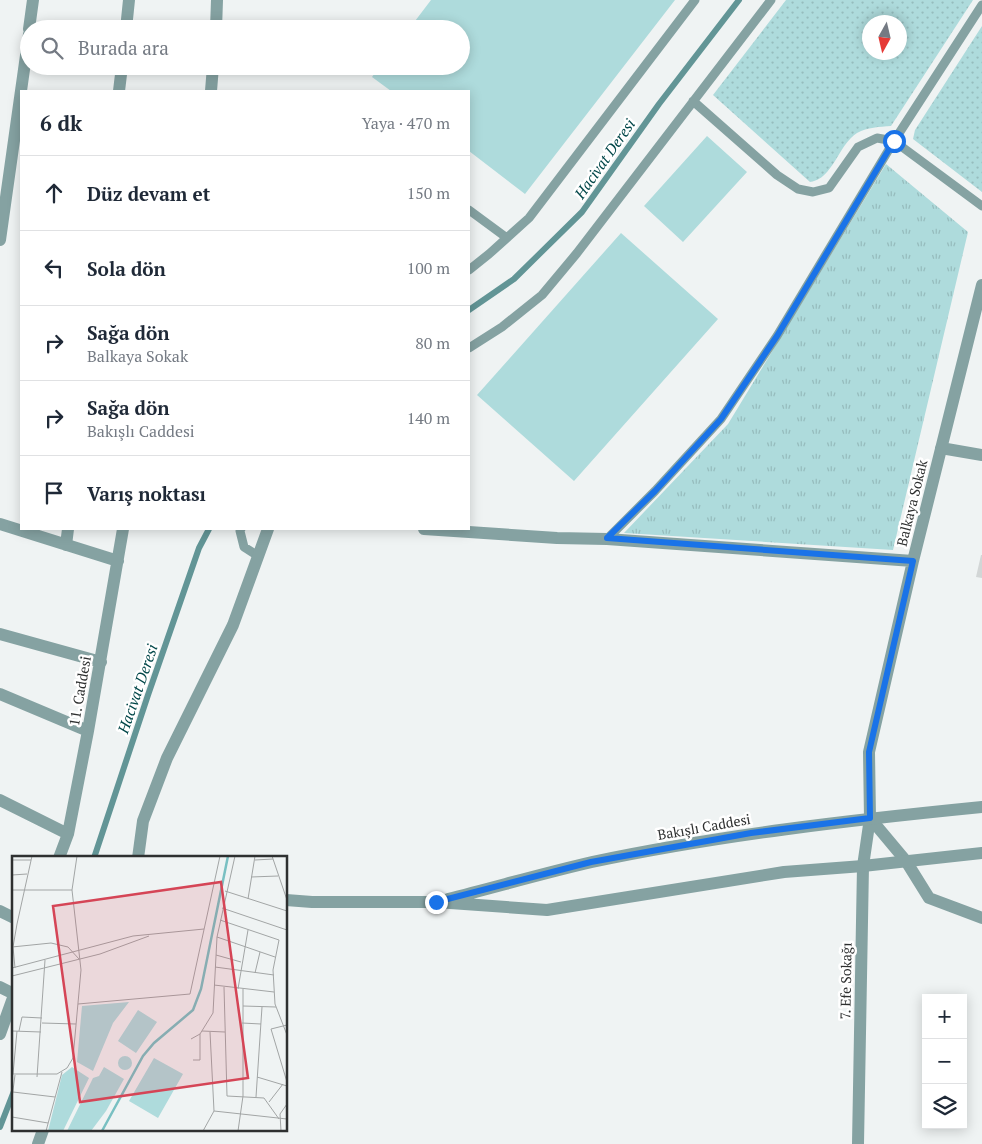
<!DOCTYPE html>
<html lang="tr">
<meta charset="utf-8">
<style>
:root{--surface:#fff;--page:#f2f2f3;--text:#1f2937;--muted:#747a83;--line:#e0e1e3}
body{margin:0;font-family:"PT Serif",serif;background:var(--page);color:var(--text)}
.controls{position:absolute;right:15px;bottom:15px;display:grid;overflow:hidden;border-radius:0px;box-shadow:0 2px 12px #0003}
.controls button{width:45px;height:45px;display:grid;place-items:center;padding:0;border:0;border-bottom:1px solid var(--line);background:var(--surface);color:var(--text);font:25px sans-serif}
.compass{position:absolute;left:862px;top:15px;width:45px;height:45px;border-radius:50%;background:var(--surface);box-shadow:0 2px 12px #0003;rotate:188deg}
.stop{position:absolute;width:15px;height:15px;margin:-11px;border:4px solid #1a73e8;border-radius:50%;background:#fff}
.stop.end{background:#1a73e8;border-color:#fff;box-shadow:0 1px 5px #0008}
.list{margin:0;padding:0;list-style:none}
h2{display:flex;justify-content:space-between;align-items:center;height:65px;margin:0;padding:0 20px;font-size:21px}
h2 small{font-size:16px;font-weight:400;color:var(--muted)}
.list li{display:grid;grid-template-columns:32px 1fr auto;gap:15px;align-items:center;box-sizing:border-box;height:75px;padding:0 20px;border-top:1px solid var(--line)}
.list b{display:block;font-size:19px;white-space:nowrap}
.list p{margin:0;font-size:16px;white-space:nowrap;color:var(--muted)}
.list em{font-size:16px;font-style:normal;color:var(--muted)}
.icon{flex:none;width:28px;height:28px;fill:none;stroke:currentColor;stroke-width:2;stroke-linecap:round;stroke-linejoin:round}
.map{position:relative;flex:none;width:982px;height:1144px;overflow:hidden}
.search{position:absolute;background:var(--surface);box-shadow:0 2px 12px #0003;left:20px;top:20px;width:450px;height:55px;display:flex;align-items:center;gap:12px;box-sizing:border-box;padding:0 18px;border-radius:28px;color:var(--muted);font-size:19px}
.panel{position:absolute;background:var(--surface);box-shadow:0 2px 12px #0003;left:20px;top:90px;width:450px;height:440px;border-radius:0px}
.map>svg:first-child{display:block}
.grass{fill:url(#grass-tufts)}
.park{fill:url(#park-dots);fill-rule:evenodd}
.pitch{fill:#aedbdc}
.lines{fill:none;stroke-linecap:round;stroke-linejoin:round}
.stream{stroke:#629596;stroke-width:6}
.building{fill:#d2d6d6}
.service{stroke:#85a2a2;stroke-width:9}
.minor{stroke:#85a2a2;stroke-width:12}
.tertiary{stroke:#85a2a2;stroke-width:12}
.route{stroke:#1a73e8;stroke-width:6}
.labels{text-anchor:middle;stroke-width:5;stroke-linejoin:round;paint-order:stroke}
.street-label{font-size:14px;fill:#2e3030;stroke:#fff}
.water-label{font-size:15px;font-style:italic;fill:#024749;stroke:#fff}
.inset-river{fill:none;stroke:#79c0c2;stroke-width:2.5}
.inset-road{fill:none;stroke:#a2a5a5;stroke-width:1}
.view{fill:#d54556;fill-opacity:0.15;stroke:#d54556;stroke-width:2.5}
.inset-edge{fill:none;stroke:#2e3030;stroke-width:2.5}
</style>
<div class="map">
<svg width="982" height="1144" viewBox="0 0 982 1144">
<defs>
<pattern id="grass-tufts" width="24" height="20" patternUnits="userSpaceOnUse" patternTransform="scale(1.25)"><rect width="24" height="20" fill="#aedbdc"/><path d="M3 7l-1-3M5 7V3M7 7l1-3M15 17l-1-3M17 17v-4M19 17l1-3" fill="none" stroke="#96bcbd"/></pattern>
<pattern id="park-dots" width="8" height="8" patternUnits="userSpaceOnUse" patternTransform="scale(1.25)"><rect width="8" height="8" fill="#aedbdc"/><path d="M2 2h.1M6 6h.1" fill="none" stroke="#96bcbd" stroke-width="1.8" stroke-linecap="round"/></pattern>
</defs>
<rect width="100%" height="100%" fill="#eff3f3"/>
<path class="grass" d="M886 164 968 232 893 550 624 533 728 424Z"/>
<path class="park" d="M786 0H973L891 126C879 127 868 127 857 133 838 145 833 179 810 182L713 95ZM870 22H900V52H870Z
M982 26V192L913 139 915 130Z"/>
<path class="pitch" d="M431 0H675L525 194 469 151V91H391L372 77 380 66H461V29H409Z
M707 136 747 172 683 242 644 206Z
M621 233 718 319 574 481 477 395Z"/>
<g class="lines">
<path class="stream" d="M469 310 514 279 582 212 659 104 739 0
M94 858 148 695 199 548 209 529
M0 1127 14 1091"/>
</g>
<path class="building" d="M981 555H982V578L976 577Z"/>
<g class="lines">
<path class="service" d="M693 101 777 175 798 189 813 192 829 188 858 147 877 138 894 141 982 206
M469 210 507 238
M469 270 489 254 529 218 695 0
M469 348 502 327 542 295 577 253 771 0
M241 529 240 531 244 547 258 556
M607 539 655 491 721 419 777 336 894 141 982 5"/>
<path class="minor" d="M29 29 33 0
M126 29 129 0
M216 29 217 0
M119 91 122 66
M211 91 213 66
M0 240 29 34
M941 448 982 455
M0 524 118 561
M424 529 557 538 607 539 913 561
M66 545 68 529
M0 634 101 662
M0 694 88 731
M0 800 68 834
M870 818 906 861 929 898 982 918
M59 858 68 834 88 731 123 529
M138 858 143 821 167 758 233 625 268 529
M0 911 14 918
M0 987 14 994
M0 1034 14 995
M38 1144 43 1130
M858 1144 863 866 870 818 869 752 913 561 982 285"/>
<path class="tertiary" d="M448 899C496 887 544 873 592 862 720 835 851 820 982 807
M286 900 312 902H436L547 910 784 872 863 866 982 853"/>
</g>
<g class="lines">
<path class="route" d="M436 902 591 862 751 833 870 818 869 752 913 561 607 538 655 491 721 419 777 336 894 141"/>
</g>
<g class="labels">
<g class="street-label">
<text transform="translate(912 503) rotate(-76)" y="5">Balkaya Sokak</text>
<text transform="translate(80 691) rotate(-80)" y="5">11. Caddesi</text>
<text transform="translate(704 827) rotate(-10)" y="5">Bakışlı Caddesi</text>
<text transform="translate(846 981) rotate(-89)" y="5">7. Efe Sokağı</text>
</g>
<g class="water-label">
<text transform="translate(605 159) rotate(-55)" y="5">Hacivat Deresi</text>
<text transform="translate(138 689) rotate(-71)" y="5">Hacivat Deresi</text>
</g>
</g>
<g transform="translate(12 856)">
<rect width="275" height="275" fill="#eff3f3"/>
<path d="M117 146 101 167 81 215 65 206 70 150Z" fill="#aedbdc"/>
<path d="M60 211 77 222 51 275H36L50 219ZM92 211 112 223 94 255 79 275H55L81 222 87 220Z" fill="#aedbdc"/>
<path d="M126 154 145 166 124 197 106 185ZM106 207a7 7 0 1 1 14 0a7 7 0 1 1-14 0ZM142 202 171 218 146 262 117 245Z" fill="#aedbdc"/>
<path class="inset-river" d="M90 275 131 200 142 187 181 154 189 133 216 0"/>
<path class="inset-road" d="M260 0 275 44M0 4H19M243 4 261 3M0 19 15 18M239 21 266 20M0 34H60M213 35 275 55M236 43 243 0M210 52 275 74M208 64 267 84 261 114 263 148 275 179M205 81 263 101M0 91 39 87 56 91 67 103M204 99 229 106M203 111 262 119M0 112 121 80 192 73M3 112 1 91 5 68 20 0M243 117 248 96M0 120 88 98 137 80M202 129 262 136M212 131 215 240 252 242 267 263M226 133 236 74M66 148 178 138 208 0M231 150 264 151M30 167 64 168M230 167 249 168M275 169 259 173 275 226M0 175 29 176M7 175 10 161 30 162M190 175 213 176M198 176 202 255M179 183 188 178 201 157 205 81 223 0M181 204H188V178M0 218H45L55 212 61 202 69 114 60 34 65 0M1 218 5 175M25 221 33 104M245 221 275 230M1 236 43 241M244 241 250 151M0 242 3 219M257 246 271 228M202 255 275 263M0 261 36 267M34 275 50 216M191 275 202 255M226 275 231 240V133M269 275 268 258 275 248"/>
<path class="view" d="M209 26 236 222 68 246 41 50Z"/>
<rect width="275" height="275" class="inset-edge"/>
</g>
</svg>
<div class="controls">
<button>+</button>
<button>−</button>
<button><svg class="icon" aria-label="layers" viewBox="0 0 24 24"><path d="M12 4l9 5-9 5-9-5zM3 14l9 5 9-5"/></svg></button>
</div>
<svg class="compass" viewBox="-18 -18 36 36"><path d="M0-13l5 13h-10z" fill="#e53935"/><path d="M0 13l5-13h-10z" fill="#747a83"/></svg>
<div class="stop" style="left:894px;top:141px"></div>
<div class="stop end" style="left:436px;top:902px"></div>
<div class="search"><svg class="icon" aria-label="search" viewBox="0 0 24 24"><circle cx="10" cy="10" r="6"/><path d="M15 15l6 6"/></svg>Burada ara</div>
<section class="panel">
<h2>6 dk<small>Yaya · 470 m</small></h2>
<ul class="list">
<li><svg class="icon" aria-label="ahead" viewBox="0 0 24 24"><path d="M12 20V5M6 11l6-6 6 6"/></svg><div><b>Düz devam et</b></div><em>150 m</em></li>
<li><svg class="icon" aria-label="left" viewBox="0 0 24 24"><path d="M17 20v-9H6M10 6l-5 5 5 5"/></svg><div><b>Sola dön</b></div><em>100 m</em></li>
<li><svg class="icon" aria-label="right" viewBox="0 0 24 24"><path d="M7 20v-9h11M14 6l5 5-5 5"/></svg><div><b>Sağa dön</b><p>Balkaya Sokak</p></div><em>80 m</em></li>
<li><svg class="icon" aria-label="right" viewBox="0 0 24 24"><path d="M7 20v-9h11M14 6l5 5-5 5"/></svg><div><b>Sağa dön</b><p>Bakışlı Caddesi</p></div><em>140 m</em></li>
<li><svg class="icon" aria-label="arrive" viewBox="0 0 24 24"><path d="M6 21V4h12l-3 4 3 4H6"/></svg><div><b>Varış noktası</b></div></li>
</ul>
</section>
</div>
